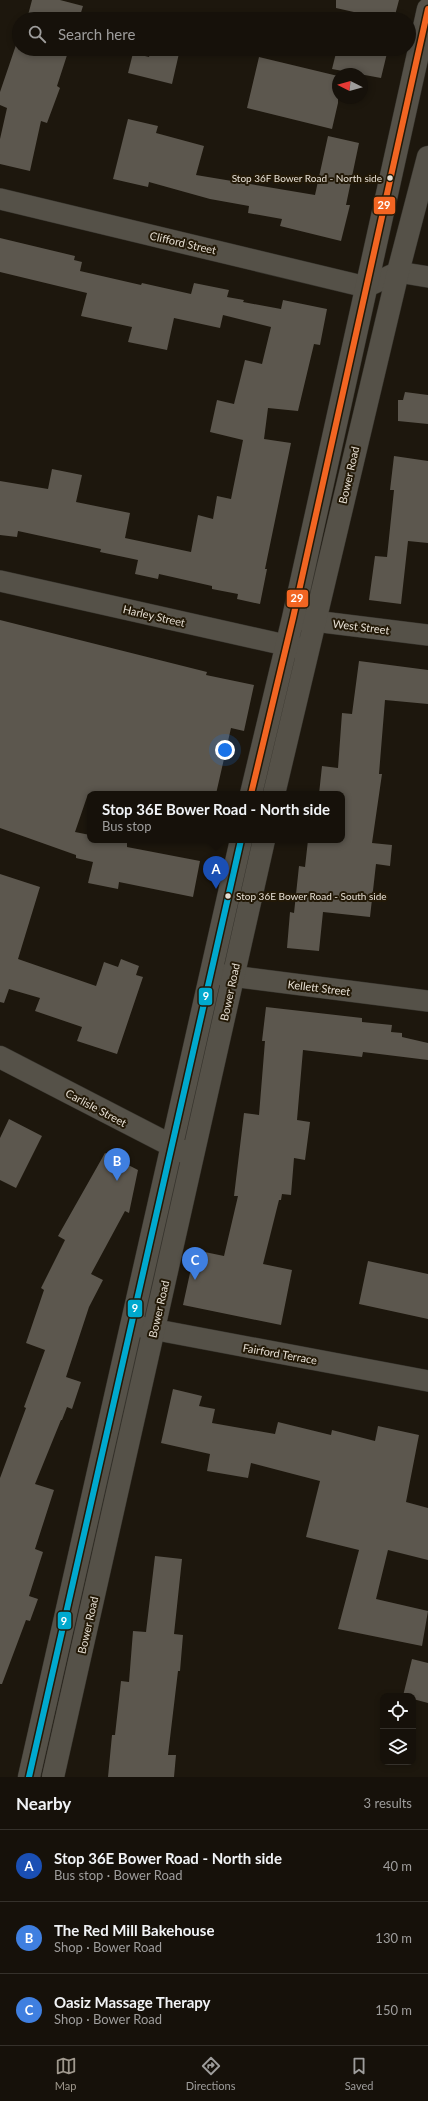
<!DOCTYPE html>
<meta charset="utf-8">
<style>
:root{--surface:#16110a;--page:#231f18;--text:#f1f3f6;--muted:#9e9d9c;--line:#35312b;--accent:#a0998e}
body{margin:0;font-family:Lato,sans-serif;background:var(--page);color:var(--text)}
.controls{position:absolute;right:12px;bottom:12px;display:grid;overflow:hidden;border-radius:8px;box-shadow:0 2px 6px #0003}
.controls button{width:36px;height:36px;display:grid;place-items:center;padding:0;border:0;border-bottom:1px solid var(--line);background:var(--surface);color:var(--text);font:20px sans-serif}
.compass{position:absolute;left:332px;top:68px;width:36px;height:36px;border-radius:50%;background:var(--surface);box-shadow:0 2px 6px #0003;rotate:276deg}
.you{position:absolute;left:225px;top:750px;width:14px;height:14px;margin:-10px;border:3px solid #fff;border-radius:50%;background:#1a73e8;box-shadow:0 0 0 6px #1a73e833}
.badge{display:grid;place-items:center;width:26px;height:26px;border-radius:50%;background:var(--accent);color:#fff;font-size:13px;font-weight:700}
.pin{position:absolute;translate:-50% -33px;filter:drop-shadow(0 1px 2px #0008)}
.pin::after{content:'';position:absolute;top:21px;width:14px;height:12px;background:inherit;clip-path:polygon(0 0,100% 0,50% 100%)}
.popup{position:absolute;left:87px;top:791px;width:258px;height:52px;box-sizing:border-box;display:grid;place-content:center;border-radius:8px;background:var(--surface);filter:drop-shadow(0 1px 3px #0005);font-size:13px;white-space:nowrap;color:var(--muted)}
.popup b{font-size:15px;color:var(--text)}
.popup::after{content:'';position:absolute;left:50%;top:100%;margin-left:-8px;border:8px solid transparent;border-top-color:var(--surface)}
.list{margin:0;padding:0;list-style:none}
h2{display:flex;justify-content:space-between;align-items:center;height:52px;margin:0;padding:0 16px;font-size:17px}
h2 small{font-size:13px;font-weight:400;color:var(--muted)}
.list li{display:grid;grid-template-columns:26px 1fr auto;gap:12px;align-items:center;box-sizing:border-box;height:72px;padding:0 16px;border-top:1px solid var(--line)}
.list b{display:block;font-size:15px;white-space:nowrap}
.list p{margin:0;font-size:13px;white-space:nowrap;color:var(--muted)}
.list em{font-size:13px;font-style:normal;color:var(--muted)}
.icon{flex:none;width:22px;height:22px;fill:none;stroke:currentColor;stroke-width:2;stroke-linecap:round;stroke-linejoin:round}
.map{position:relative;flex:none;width:428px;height:1777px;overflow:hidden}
.search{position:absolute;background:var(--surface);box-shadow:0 2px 6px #0003;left:12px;right:12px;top:12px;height:44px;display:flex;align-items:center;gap:10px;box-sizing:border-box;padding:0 14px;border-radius:22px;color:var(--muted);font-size:15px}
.sheet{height:268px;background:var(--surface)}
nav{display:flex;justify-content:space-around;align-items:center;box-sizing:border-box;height:56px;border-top:1px solid var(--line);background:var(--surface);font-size:11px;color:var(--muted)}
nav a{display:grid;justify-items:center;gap:2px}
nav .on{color:var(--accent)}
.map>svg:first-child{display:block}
.building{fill:#5c574e}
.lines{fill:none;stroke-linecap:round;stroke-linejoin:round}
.street-casing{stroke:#37342d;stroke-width:22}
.secondary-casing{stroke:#37342d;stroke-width:23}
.street{stroke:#555148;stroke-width:21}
.secondary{stroke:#555148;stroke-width:22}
.bus-1-casing{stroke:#231907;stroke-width:9}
.bus-2-casing{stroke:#231907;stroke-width:9}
.bus-1{stroke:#00a9ce;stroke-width:6}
.bus-2{stroke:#f26522;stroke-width:6}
.bus-dot{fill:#e6dfd4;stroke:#231907;stroke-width:1.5}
.labels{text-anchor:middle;stroke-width:4;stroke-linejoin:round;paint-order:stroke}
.bus-label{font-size:10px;fill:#e6dfd4;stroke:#231907;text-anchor:end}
.street-label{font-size:11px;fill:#e6dfd4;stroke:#231907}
.line-badge{stroke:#231907;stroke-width:1.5}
.badge-label{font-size:11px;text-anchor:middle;font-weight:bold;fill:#fff}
</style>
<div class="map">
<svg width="428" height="1777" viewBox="0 0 428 1777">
<rect width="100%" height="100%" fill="#1d170d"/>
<path class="building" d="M32 0H60L83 6 79 19H27Z
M336 0H399L394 19H385L336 8Z
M16 45 19 46V49H69L57 86 60 88 47 123 41 121 30 171 0 164V139L7 108 0 105V92Z
M151 49H180L172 84 128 73 133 53 149 57Z
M337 49H388L381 78 332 69Z
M259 57 338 76V103L332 129 247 108Z
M128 119 158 126 156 133 204 146 196 175 315 195 328 136 359 143 346 205H350L341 241 280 226 282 219 248 213 249 206 210 199 149 182 148 187 113 179Z
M0 238 75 256 74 260 82 262 80 271 141 285 142 283 191 294 194 283 229 290 227 297 244 300 243 302 281 309 283 300 327 309 320 345 314 344 298 411 268 408 264 439 291 443 265 569H267L260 604 237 599 238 594 212 589V586L159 574 158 579 135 574 138 560 100 552 101 549 18 531 17 537 0 535V481L48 489 52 469 82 475 76 502 130 513 125 538 191 552 198 515 213 519 217 496 231 499 243 440 210 432 217 400 234 404 245 360 262 364 271 327 223 315 220 328 174 318 167 350 128 342 132 327 81 316 87 293 0 272Z
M405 392 428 395V424L398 421V400H403Z
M394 456 428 461V543L408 541 401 604 369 600 375 556 387 557 394 490H390Z
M0 620 207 672 206 675 254 685 244 731 231 728 216 794H88L75 832 90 835V840H112L127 843V847L200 861 193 897 119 882 118 889 88 883 93 862 76 858V855L0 828Z
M359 661 428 670V704L385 700 379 774H382L372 843 392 845 390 866 376 864 370 917 323 912 319 951 287 948 290 912 294 913 299 866 305 867 308 840H342V794H319L322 766 338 768 342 713 352 714Z
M0 874 40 887 18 959 96 986 104 962 118 967 121 959 139 966 136 975 143 977 117 1054 77 1041 82 1027 35 1011 40 998 9 989 4 1003 0 1002Z
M266 1007 362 1018V1022L392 1025 391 1032 402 1033V1037L428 1043V1060L363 1052 362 1057 303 1050 297 1120 310 1122 305 1160 294 1158 291 1195 282 1194 281 1200H279L263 1264 292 1270 281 1325 183 1305 195 1250 224 1256 238 1196H234L244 1113 259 1115 265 1041H262Z
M9 1119 42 1136 16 1188 0 1180V1138Z
M105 1153 138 1170 129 1213 125 1211 91 1274 103 1280 89 1307 66 1377 81 1382 72 1409 67 1407 62 1420H61L35 1484 54 1490 35 1549 43 1552 29 1596 38 1599 30 1621 26 1620 2 1684H0V1478L26 1408 24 1407 45 1350 26 1343 44 1290 41 1288 65 1240 58 1236Z
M368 1261 428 1274V1319L359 1304Z
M173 1389 202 1396 199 1406 215 1409 212 1423 275 1434 278 1422 331 1435 332 1430 375 1441 378 1426 419 1435 406 1502 428 1508V1560L388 1550 376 1599 428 1611 422 1646 338 1629 359 1550 306 1537 320 1481 251 1463 248 1478 207 1471 210 1454 161 1443Z
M155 1556 182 1559 174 1634 183 1635 180 1671H178L168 1755H176L174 1777H108L112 1735H115L121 1681 129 1682 133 1631 146 1632Z
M412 1659 428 1663V1703L413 1699V1696H403Z"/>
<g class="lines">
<defs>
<path id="street" d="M0 199 366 287 398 272 428 277
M0 581 303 649
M298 619 428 635
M216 974 428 1001
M136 1326 428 1381"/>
<path id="secondary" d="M251 794 293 618 428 9
M274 794 398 272 428 157
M0 1057 184 1152
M29 1777 241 840
M53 1777 264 840"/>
</defs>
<use href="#street" class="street-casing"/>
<use href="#secondary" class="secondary-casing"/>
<use href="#street" class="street"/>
<use href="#secondary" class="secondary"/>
<defs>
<path id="bus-1" d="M29 1777 241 840"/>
<path id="bus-2" d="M251 794 293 618 428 9"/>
</defs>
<use href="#bus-1" class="bus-1-casing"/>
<use href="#bus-2" class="bus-2-casing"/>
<use href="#bus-1" class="bus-1"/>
<use href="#bus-2" class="bus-2"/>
</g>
<g class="bus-dot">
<circle cx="390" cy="178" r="3.5"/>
<circle cx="228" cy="896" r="3.5"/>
</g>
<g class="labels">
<g class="bus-label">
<text x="382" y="182">Stop 36F Bower Road - North side</text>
<text x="236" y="900" text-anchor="start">Stop 36E Bower Road - South side</text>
</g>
<g class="street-label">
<text transform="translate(183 243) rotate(13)" y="4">Clifford Street</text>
<text transform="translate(349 475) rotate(-77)" y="4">Bower Road</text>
<text transform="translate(154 616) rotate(13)" y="4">Harley Street</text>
<text transform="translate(361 627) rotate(7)" y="4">West Street</text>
<text transform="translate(319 988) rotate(7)" y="4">Kellett Street</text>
<text transform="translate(230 992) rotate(-78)" y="4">Bower Road</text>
<text transform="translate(96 1108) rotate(28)" y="4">Carlisle Street</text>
<text transform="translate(159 1309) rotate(-77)" y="4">Bower Road</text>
<text transform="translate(280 1354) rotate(10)" y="4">Fairford Terrace</text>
<text transform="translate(88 1625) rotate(-77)" y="4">Bower Road</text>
</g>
</g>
<g class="line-badge">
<rect x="373" y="196" width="23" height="19" rx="4" fill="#f26522"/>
<rect x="286" y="589" width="23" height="19" rx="4" fill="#f26522"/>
<rect x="198" y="987" width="15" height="19" rx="4" fill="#00a9ce"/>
<rect x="127" y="1299" width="16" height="19" rx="4" fill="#00a9ce"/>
<rect x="57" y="1611" width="15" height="19" rx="4" fill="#00a9ce"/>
</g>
<g class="badge-label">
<text x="384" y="209">29</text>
<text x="297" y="602">29</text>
<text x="206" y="1000">9</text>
<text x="135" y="1312">9</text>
<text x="64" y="1625">9</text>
</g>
</svg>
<div class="controls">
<button><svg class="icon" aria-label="locate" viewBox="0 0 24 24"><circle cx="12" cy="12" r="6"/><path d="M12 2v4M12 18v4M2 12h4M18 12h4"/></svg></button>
<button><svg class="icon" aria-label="layers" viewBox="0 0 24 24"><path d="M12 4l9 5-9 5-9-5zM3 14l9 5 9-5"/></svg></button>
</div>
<svg class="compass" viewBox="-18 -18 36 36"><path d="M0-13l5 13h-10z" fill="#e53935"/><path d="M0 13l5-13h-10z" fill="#9e9d9c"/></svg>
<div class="you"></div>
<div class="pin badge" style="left:216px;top:889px;background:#1a4fb4">A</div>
<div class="popup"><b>Stop 36E Bower Road - North side</b>Bus stop</div>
<div class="pin badge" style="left:117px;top:1181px;background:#3f7fe0">B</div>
<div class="pin badge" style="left:195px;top:1280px;background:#3f7fe0">C</div>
<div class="search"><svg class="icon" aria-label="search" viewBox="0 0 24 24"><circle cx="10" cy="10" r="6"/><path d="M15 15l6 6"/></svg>Search here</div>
</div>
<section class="sheet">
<h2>Nearby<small>3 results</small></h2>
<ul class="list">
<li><span class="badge" style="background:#1a4fb4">A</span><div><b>Stop 36E Bower Road - North side</b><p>Bus stop · Bower Road</p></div><em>40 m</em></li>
<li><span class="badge" style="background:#3f7fe0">B</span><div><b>The Red Mill Bakehouse</b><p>Shop · Bower Road</p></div><em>130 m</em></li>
<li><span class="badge" style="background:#3f7fe0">C</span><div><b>Oasiz Massage Therapy</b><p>Shop · Bower Road</p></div><em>150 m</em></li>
</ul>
</section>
<nav>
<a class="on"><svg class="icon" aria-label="map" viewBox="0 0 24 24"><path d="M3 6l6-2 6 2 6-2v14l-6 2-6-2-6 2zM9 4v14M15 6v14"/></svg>Map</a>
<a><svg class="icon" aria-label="directions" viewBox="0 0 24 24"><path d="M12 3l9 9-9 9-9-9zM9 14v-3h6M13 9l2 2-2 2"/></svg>Directions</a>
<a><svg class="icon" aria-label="saved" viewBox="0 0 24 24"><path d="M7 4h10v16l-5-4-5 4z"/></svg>Saved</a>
</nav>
